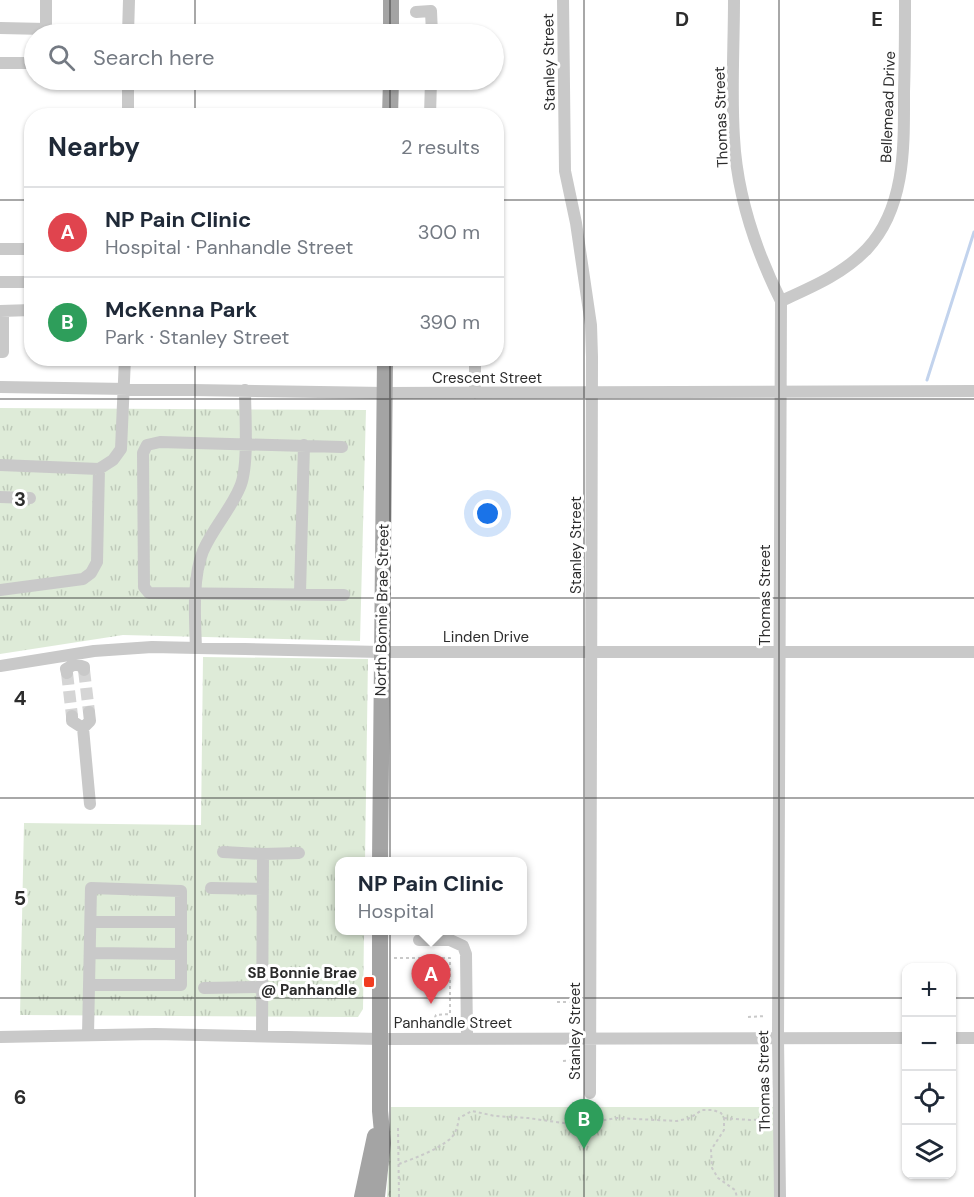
<!DOCTYPE html>
<meta charset="utf-8">
<style>
:root{--surface:#fff;--page:#f6f6f7;--text:#1f2937;--muted:#747a83;--line:#e0e1e3;--accent:#d93025}
body{margin:0;font-family:"DM Sans",sans-serif;background:var(--page);color:var(--text)}
.controls{position:absolute;right:18px;bottom:18px;display:grid;overflow:hidden;border-radius:12px;box-shadow:0 2px 4px #0004}
.controls button{width:54px;height:54px;display:grid;place-items:center;padding:0;border:0;border-bottom:2px solid var(--line);background:var(--surface);color:var(--text);font:30px sans-serif}
.you{position:absolute;left:488px;top:514px;width:21px;height:21px;margin:-15px;border:4px solid #fff;border-radius:50%;background:#1a73e8;box-shadow:0 0 0 9px #1a73e833}
.badge{display:grid;place-items:center;width:39px;height:39px;border-radius:50%;background:var(--accent);color:#fff;font-size:20px;font-weight:700}
.pin{position:absolute;translate:-50% -50px;filter:drop-shadow(0 2px 3px #0008)}
.pin::after{content:'';position:absolute;top:32px;width:21px;height:18px;background:inherit;clip-path:polygon(0 0,100% 0,50% 100%)}
.popup{position:absolute;left:335px;top:857px;width:192px;height:78px;box-sizing:border-box;display:grid;place-content:center;border-radius:12px;background:var(--surface);filter:drop-shadow(0 2px 4px #0005);font-size:20px;white-space:nowrap;color:var(--muted)}
.popup b{font-size:22px;color:var(--text)}
.popup::after{content:'';position:absolute;left:50%;top:100%;margin-left:-12px;border:12px solid transparent;border-top-color:var(--surface)}
.list{margin:0;padding:0;list-style:none}
h2{display:flex;justify-content:space-between;align-items:center;height:78px;margin:0;padding:0 24px;font-size:26px}
h2 small{font-size:20px;font-weight:400;color:var(--muted)}
.list li{display:grid;grid-template-columns:39px 1fr auto;gap:18px;align-items:center;box-sizing:border-box;height:90px;padding:0 24px;border-top:2px solid var(--line)}
.list b{display:block;font-size:22px;white-space:nowrap}
.list p{margin:0;font-size:20px;white-space:nowrap;color:var(--muted)}
.list em{font-size:20px;font-style:normal;color:var(--muted)}
.icon{flex:none;width:33px;height:33px;fill:none;stroke:currentColor;stroke-width:2;stroke-linecap:round;stroke-linejoin:round}
.map{position:relative;flex:none;width:974px;height:1197px;overflow:hidden}
.search{position:absolute;background:var(--surface);box-shadow:0 2px 4px #0004;left:24px;top:24px;width:480px;height:66px;display:flex;align-items:center;gap:15px;box-sizing:border-box;padding:0 21px;border-radius:33px;color:var(--muted);font-size:22px}
.panel{position:absolute;background:var(--surface);box-shadow:0 2px 4px #0004;left:24px;top:108px;width:480px;height:258px;border-radius:24px}
.map>svg:first-child{display:block}
.grass{fill:url(#grass-tufts)}
.lines{fill:none;stroke-linecap:round;stroke-linejoin:round}
.stream{stroke:#c2d3ed;stroke-width:3}
.minor-tunnel{stroke:#d5d5d5;stroke-width:12;stroke-dasharray:12 6;stroke-linecap:butt}
.path{stroke:#c9c9c9;stroke-width:2;stroke-dasharray:3 3;stroke-linecap:butt}
.minor{stroke:#c9c9c9;stroke-width:12}
.major{stroke:#a4a4a4;stroke-width:16}
.grid{fill:none;stroke:#2c2c2c;stroke-width:1.5;stroke-opacity:0.55}
.poi-dot{fill:#f13c20;stroke:#fff;stroke-width:2}
.labels{text-anchor:middle;stroke-width:6;stroke-linejoin:round;paint-order:stroke}
.street-label{font-size:15px;fill:#2c2c2c;stroke:#fff}
.poi-label{font-size:15px;font-weight:bold;fill:#2c2c2c;stroke:#fff;text-anchor:end}
.grid-label{font-size:20px;text-anchor:middle;font-weight:bold;fill:#2c2c2c;stroke:#fff;stroke-width:6;stroke-linejoin:round;paint-order:stroke}
</style>
<div class="map">
<svg width="974" height="1197" viewBox="0 0 974 1197">
<defs>
<pattern id="grass-tufts" width="24" height="20" patternUnits="userSpaceOnUse" patternTransform="scale(1.5)"><rect width="24" height="20" fill="#deebd8"/><path d="M3 7l-1-3M5 7V3M7 7l1-3M15 17l-1-3M17 17v-4M19 17l1-3" fill="none" stroke="#bfcaba"/></pattern>
</defs>
<rect width="100%" height="100%" fill="#fff"/>
<path class="grass" d="M0 408 366 410 360 641 123 635 0 654Z
M203 657 368 659 365 861 340 862V930L364 931 363 1009 358 1017 20 1015 24 823 201 825Z
M391 1107H779L780 1197H387Z"/>
<g class="lines">
<path class="stream" d="M927 380 974 232"/>
<path class="minor-tunnel" d="M84 670 89 712
M67 673 72 716"/>
<path class="path" d="M405 32H421
M394 958H450V1014L436 1015 433 1022
M557 1002H578
M748 1017 766 1016
M563 1061 578 1060
M724 1118 750 1120 769 1119
M398 1128 399 1197
M399 1164C415 1158 440 1149 452 1137 456 1132 458 1125 459 1118L472 1111 495 1116 528 1118 577 1125 616 1118 677 1121 690 1118 702 1110H713L721 1113 724 1118V1130L711 1150 712 1168 718 1178 735 1190 737 1197"/>
<path class="minor" d="M46 0V34
M563 0 565 171 576 223 591 325 592 357 590 1093
M734 0C734 46 731 92 734 138 737 195 756 251 781 301L778 1038 780 1197
M416 12 431 11 432 34
M0 28 46 29
M128 34 129 0
M0 63H34
M128 116V80
M430 116 431 80
M0 249H32
M0 282H32
M781 301C812 287 843 274 867 249 906 207 904 146 904 92 905 61 905 31 905 0
M0 311 32 310
M0 352H3V311
M0 387 385 393 974 391
M475 393V358
M342 447 160 442 147 445 143 453 144 587 149 593 344 595
M0 465 99 469
M0 497 30 498
M0 590 83 579 91 573 97 562 99 469 113 460 121 449 125 358
M300 593 304 445
M196 648C195 619 192 578 203 551 213 528 231 509 240 487 249 467 245 414 245 390
M0 666 94 651 152 647 381 652H974
M67 673 66 669 75 664 84 667V670
M72 716V721L83 728 90 804
M83 728 90 721 89 712
M223 852 263 854
M211 888 263 889
M91 922H181
M419 940H450L463 946 466 954 467 1038
M90 953 181 954
M204 988 263 987
M88 1035 91 888 181 891V985H89
M262 1036 263 854 299 853
M0 1037 155 1034 380 1039 906 1038
M952 1038H974"/>
<path class="major" d="M391 34V0
M390 116 391 80
M380 862 385 358
M362 1197 375 1136
M377 1197 383 1143 380 1111V930"/>
</g>
<path class="grid" d="M195 0V34M390 0V34M584 0V1197M779 0V1197M195 80V116M390 80V116M0 200H32M496 200H974M195 358V1197M390 358V1197M0 399H974M0 598H974M0 798H974M0 998H906M952 998H974"/>
<rect class="poi-dot" x="363" y="976" width="12" height="12" rx="3"/>
<g class="labels">
<g class="street-label">
<text transform="translate(549 62) rotate(-91)" y="5">Stanley Street</text>
<text transform="translate(888 107) rotate(-88)" y="5">Bellemead Drive</text>
<text transform="translate(721 117) rotate(-92)" y="5">Thomas Street</text>
<text x="487" y="383">Crescent Street</text>
<text transform="translate(576 545) rotate(-90)" y="5">Stanley Street</text>
<text transform="translate(765 595) rotate(-90)" y="5">Thomas Street</text>
<text transform="translate(382 610) rotate(-89)" y="5">North Bonnie Brae Street</text>
<text x="486" y="642">Linden Drive</text>
<text x="453" y="1028">Panhandle Street</text>
<text transform="translate(575 1031) rotate(-90)" y="5">Stanley Street</text>
<text transform="translate(764 1081) rotate(-91)" y="5">Thomas Street</text>
</g>
<g class="poi-label">
<text x="357" y="978">SB Bonnie Brae<tspan x="357" dy="17">@ Panhandle</tspan></text>
</g>
</g>
<g class="grid-label">
<text x="682" y="26">D</text>
<text x="877" y="26">E</text>
<text x="20" y="506">3</text>
<text x="20" y="705">4</text>
<text x="20" y="905">5</text>
<text x="20" y="1104">6</text>
</g>
</svg>
<div class="controls">
<button>+</button>
<button>−</button>
<button><svg class="icon" aria-label="locate" viewBox="0 0 24 24"><circle cx="12" cy="12" r="6"/><path d="M12 2v4M12 18v4M2 12h4M18 12h4"/></svg></button>
<button><svg class="icon" aria-label="layers" viewBox="0 0 24 24"><path d="M12 4l9 5-9 5-9-5zM3 14l9 5 9-5"/></svg></button>
</div>
<div class="you"></div>
<div class="pin badge" style="left:431px;top:1004px;background:#e0444e">A</div>
<div class="popup"><b>NP Pain Clinic</b>Hospital</div>
<div class="pin badge" style="left:584px;top:1149px;background:#2e9e5b">B</div>
<div class="search"><svg class="icon" aria-label="search" viewBox="0 0 24 24"><circle cx="10" cy="10" r="6"/><path d="M15 15l6 6"/></svg>Search here</div>
<section class="panel">
<h2>Nearby<small>2 results</small></h2>
<ul class="list">
<li><span class="badge" style="background:#e0444e">A</span><div><b>NP Pain Clinic</b><p>Hospital · Panhandle Street</p></div><em>300 m</em></li>
<li><span class="badge" style="background:#2e9e5b">B</span><div><b>McKenna Park</b><p>Park · Stanley Street</p></div><em>390 m</em></li>
</ul>
</section>
</div>
